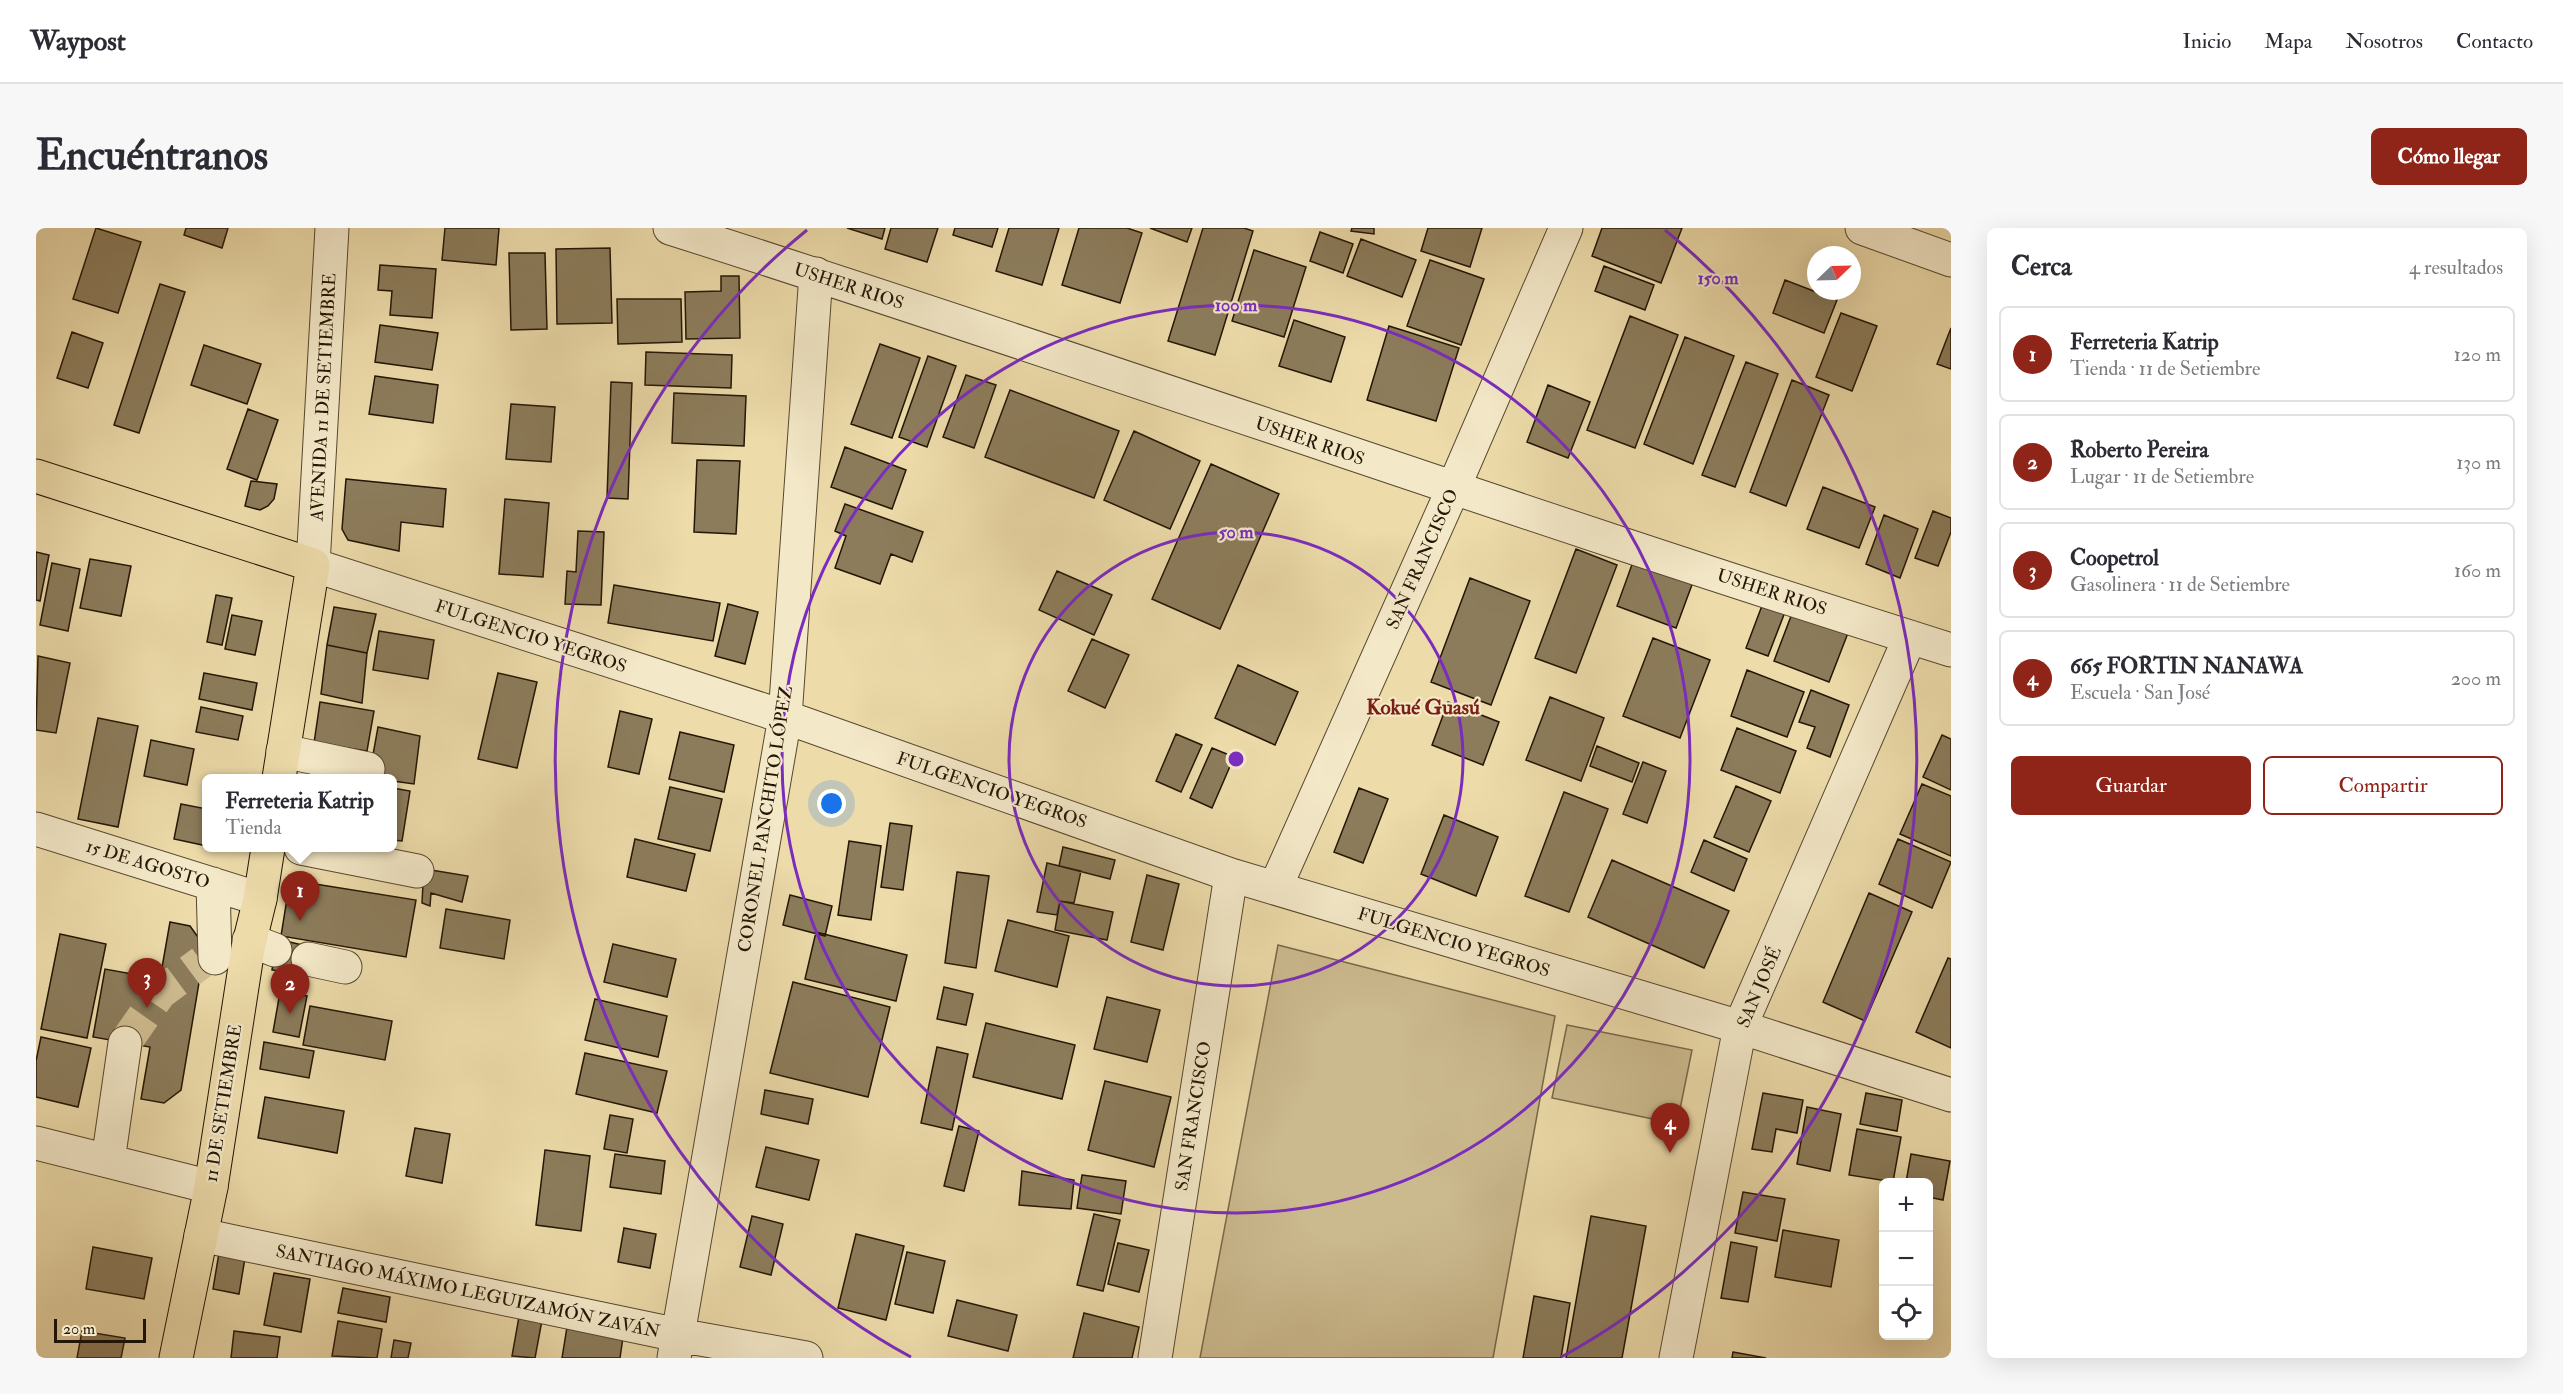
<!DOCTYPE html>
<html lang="es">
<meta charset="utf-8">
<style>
:root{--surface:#fff;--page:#f7f7f7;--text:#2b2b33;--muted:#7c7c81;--line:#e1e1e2;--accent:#8f2418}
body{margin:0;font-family:"IM FELL Double Pica",serif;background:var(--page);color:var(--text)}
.controls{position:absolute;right:18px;bottom:18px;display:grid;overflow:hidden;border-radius:9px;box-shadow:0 6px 24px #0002}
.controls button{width:54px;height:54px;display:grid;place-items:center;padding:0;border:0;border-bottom:2px solid var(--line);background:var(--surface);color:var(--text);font:30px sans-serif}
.compass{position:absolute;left:1771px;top:18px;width:54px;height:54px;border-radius:50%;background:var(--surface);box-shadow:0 6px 24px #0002;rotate:67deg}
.scale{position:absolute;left:18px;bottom:15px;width:92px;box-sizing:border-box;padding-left:6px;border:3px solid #231605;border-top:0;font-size:16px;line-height:21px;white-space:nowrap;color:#231605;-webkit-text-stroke:4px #f3e8c8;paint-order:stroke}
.you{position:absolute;left:796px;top:576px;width:21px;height:21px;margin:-15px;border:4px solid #fff;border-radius:50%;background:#1a73e8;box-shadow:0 0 0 9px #1a73e833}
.badge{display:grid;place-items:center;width:39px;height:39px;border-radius:50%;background:var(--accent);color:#fff;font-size:20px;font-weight:700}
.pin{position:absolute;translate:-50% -50px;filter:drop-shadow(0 2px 3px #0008)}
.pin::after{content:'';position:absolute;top:32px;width:21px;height:18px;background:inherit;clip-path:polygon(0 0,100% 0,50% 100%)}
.popup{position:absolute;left:166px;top:546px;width:195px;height:78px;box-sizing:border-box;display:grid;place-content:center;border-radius:9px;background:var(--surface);filter:drop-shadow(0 2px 4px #0005);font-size:20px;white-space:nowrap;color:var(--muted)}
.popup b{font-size:22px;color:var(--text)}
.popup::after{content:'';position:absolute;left:50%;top:100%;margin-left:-12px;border:12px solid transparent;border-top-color:var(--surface)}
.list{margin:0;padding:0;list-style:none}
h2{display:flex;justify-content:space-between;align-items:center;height:78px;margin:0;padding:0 24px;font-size:26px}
h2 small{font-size:20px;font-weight:400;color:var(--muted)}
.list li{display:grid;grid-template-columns:39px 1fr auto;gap:18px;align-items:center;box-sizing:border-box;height:96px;margin:0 12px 12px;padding:0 12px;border:2px solid var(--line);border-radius:9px}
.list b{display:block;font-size:22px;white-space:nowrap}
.list p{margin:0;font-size:20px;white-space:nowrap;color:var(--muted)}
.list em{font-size:20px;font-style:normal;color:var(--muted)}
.actions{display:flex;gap:12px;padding:18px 24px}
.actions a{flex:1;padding:14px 0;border:2px solid var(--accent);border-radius:9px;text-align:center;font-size:21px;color:var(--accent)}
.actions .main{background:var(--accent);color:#fff}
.icon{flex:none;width:33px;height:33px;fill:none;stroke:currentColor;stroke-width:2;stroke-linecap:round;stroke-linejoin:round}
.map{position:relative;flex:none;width:1915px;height:1130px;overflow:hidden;border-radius:9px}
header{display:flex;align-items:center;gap:36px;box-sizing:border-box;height:84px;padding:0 30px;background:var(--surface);border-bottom:2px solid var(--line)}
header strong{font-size:28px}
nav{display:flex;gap:33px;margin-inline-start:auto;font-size:21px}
.intro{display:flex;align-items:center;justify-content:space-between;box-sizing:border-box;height:144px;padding:0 36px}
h1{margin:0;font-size:42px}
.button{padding:15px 27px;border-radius:9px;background:var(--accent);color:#fff;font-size:21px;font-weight:700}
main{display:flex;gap:36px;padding:0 36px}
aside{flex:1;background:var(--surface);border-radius:9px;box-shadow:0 6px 24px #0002}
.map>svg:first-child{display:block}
.green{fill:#cbba8e;stroke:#77684a;stroke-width:1.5}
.building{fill:#8c7c5b;stroke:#231605;stroke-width:1.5}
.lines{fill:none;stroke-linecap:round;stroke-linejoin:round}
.minor-tunnel{stroke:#cfbd91;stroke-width:33;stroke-dasharray:33 16;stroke-linecap:butt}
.minor-casing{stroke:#56472e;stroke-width:35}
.major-casing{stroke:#231605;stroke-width:35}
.minor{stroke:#f3e8c8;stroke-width:33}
.major{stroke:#eddbaa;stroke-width:33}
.ring{fill:none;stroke:#7b2cbf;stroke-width:3}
.labels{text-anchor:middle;stroke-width:4.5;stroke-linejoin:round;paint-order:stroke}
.street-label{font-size:18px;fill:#231605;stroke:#f3e8c8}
.quarter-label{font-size:21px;font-weight:bold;fill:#7a1f14;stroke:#f3e8c8}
.centre{fill:#7b2cbf;stroke:#f3e8c8;stroke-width:3}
.ring-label{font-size:18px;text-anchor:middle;font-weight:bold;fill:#7b2cbf;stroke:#f3e8c8;stroke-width:4.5;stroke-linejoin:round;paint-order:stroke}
</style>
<header>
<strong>Waypost</strong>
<nav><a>Inicio</a><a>Mapa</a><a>Nosotros</a><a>Contacto</a></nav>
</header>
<div class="intro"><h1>Encuéntranos</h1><a class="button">Cómo llegar</a></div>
<main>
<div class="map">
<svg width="1915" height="1130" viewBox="0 0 1915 1130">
<rect width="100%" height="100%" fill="#eddbaa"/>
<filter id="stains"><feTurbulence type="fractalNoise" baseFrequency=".00333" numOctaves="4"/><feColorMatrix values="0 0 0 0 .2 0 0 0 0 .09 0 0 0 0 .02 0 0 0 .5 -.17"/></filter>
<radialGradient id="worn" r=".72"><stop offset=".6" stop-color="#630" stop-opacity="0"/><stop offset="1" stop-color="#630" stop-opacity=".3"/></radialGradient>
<path class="green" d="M1242 717 1519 788 1457 1130H1164Z
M1531 797 1656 822 1641 896 1516 870Z"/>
<path class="building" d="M60 0 105 14 82 85 37 71Z
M150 0H192L186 20 148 7Z
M409 0H463L460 37 406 32Z
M811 0H849L846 11Z
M855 0H902L891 34 849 21Z
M919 0H962L956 19 917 7Z
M973 0H1023L1006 57 960 43Z
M1043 0H1091L1106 5 1084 75 1026 57Z
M1114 0H1156L1151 14Z
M1167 0H1208L1217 3 1179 127 1132 113Z
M1316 0H1338V6L1315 3Z
M1392 0H1446L1434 39 1385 23Z
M1566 0H1646L1625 55 1556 28Z
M1284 4 1317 16 1307 45 1274 33Z
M1325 11 1380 32 1366 69 1311 48Z
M574 20 576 95 521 96 520 21Z
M1218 22 1270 39 1248 109 1196 93Z
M473 25H509L511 101 475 102Z
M1394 32 1448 51 1425 117 1371 98Z
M344 37 400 41 396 90 354 87 356 63 342 62Z
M1568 38 1618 57 1609 82 1559 63Z
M685 48H703L704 110 650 111 649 64 685 63Z
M1749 52 1801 72 1788 105 1737 85Z
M124 56 149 64 103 205 78 197Z
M581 71H645L646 114 582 116Z
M1805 85 1841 98 1816 163 1780 149Z
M1594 88 1642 107 1599 220 1551 202Z
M1258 92 1309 109 1295 154 1243 138Z
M344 97 402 105 396 142 339 134Z
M1353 98 1423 120 1400 193 1331 172Z
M1915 100V141L1901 136Z
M36 104 67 115 52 160 21 150Z
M1649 109 1698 128 1657 236 1608 216Z
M844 116 884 130 856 210 815 196Z
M168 117 225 136 211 176 155 157Z
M610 124 696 127 695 160 609 157Z
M892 128 920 138 891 219 863 209Z
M1710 134 1742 146 1699 259 1666 247Z
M930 147 960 157 938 220 907 209Z
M339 148 402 157 397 195 333 186Z
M1756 152 1793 167 1750 278 1714 264Z
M575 154 596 155 592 271 571 270Z
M1512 157 1554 174 1532 230 1491 214Z
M974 162 1083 203 1058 270 949 229Z
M638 165 710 168 708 218 636 215Z
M475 176 519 179 515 234 470 231Z
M212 181 242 192 221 252 191 241Z
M1098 203 1164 233 1134 301 1068 272Z
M809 219 870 242 856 281 795 259Z
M661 232 704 233 700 306 658 304Z
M1175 236 1243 266 1184 401 1116 371Z
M310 251 410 261 407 299 365 294 363 323 312 312 306 301Z
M215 253 241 256 238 271 232 278 224 282 209 278Z
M1787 259 1839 279 1823 320 1771 301Z
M469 271 513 275 507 349 463 346Z
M809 276 887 304 876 334 855 326 844 356 799 340 810 308 799 303Z
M1897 283 1915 290V304L1902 338 1879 330Z
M1848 287 1882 301 1864 350 1830 336Z
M542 303 568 304 565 377 529 376 531 343 540 344Z
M1540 321 1581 337 1540 445 1499 430Z
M0 324 13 327 4 373 0 372Z
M54 331 95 338 85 388 44 380Z
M1598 331 1657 354 1640 400 1581 378Z
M16 335 44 341 32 403 4 397Z
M1021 343 1076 367 1058 407 1003 382Z
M1434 350 1494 373 1455 477 1395 454Z
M578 357 684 375 677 413 572 395Z
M180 367 196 370 186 417 171 414Z
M1727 375 1749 384 1732 428 1710 420Z
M692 376 722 384 709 436 679 428Z
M298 379 340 386 331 425 291 417Z
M1757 383 1812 405 1793 454 1738 433Z
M196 387 226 393 219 427 189 421Z
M343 403 398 412 392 451 337 442Z
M1617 410 1674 432 1644 510 1587 488Z
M1056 411 1093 427 1069 480 1032 463Z
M291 417 331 425 326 475 285 466Z
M2 428 34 435 20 505 0 502Z
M1202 437 1262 464 1239 517 1179 490Z
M1711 442 1768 464 1751 509 1695 488Z
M168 445 221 455 216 482 163 471Z
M462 445 501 454 481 540 442 531Z
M1775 462 1813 477 1794 529 1771 520 1779 499 1763 494Z
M1514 469 1568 490 1545 553 1490 532Z
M284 474 338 483 331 523 278 515Z
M1412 474 1463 494 1447 537 1396 517Z
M165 479 207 488 202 512 160 504Z
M584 483 616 491 603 546 572 539Z
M62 490 102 498 82 599 42 591Z
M342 499 384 508 378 556 357 553V550L333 549Z
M1701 500 1760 523 1744 565 1685 542Z
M644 504 698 517 688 564 633 551Z
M1140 506 1166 517 1145 564 1120 553Z
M1906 507 1915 511V562L1887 549Z
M115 512 158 521 151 557 108 548Z
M1561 518 1603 535 1596 554 1554 538Z
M1176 520 1198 529 1176 580 1154 570Z
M1607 534 1630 543 1611 595 1587 586Z
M1886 556 1915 568V628L1864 606Z
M1700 558 1735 573 1713 624 1678 609Z
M634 559 686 571 674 623 622 611Z
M357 560 374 563 366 613 357 612Z
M1323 560 1352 571 1327 635 1298 624Z
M1528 564 1572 581 1533 684 1489 668Z
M145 576 171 581V618L138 611Z
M1408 587 1462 609 1440 668 1385 646Z
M854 595 876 598 867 662 845 659Z
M599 611 659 626 650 663 591 649Z
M1862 611 1915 634 1896 680 1843 656Z
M1668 612 1711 631 1698 663 1655 644Z
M813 613 845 618 835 692 802 687Z
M1027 619 1079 632 1074 651 1023 638Z
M1576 632 1693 683 1668 740 1552 689Z
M1011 635 1045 643 1038 675 1024 673 1021 687 1001 684Z
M395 642 432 648 426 674 395 665 394 678 386 675 387 656Z
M921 644 953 648 940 740 909 735Z
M1111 647 1143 656 1127 722 1095 714Z
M254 652 380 672 370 729 245 708Z
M1833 665 1876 684 1829 793 1787 774Z
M754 667 796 678 789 708 747 697Z
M1024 673 1077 684 1071 712 1019 702Z
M410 681 474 692 468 731 404 720Z
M972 692 1033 708 1021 759 959 743Z
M134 694 154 698 169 719 145 862 128 875 105 871 114 819 57 809 69 741 124 751Z
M780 704 871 727 860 773 769 751Z
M24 706 70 716 51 810 5 801Z
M241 711 275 719 269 748 236 742Z
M577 716 640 731 631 769 568 754Z
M1912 730 1915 731V820L1880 804Z
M757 754 854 779 832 869 734 845Z
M908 759 937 766 930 797 901 791Z
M244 764 271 768 263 809 237 804Z
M1071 769 1124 782 1111 834 1058 821Z
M559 771 631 788 622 829 549 812Z
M274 778 356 793 349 832 267 817Z
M950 795 1039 817 1026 871 937 849Z
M5 809 55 820 42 879 0 869V833Z
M228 814 278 823 273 850 224 841Z
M901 819 932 826 916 902 885 895Z
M549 825 631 843 621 885 540 866Z
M1069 853 1135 869 1118 939 1052 922Z
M729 862 777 871 772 896 725 886Z
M1727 865 1767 872 1761 905 1740 901 1736 924 1716 921Z
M1830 865 1866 872 1861 903 1824 896Z
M229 869 308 883 301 925 222 910Z
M1771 879 1805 886 1794 943 1761 936Z
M574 887 597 891 591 925 568 921Z
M923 898 943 903 928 963 908 958Z
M379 900 414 906 406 955 370 948Z
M1821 901 1865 909 1857 954 1813 947Z
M730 919 783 932 773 972 720 959Z
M509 922 554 928 545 1003 500 997Z
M579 926 629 933 625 966 574 959Z
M1875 926 1914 933 1907 972 1892 969V954H1870Z
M986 943 1038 952 1035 981 983 977Z
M1046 947 1090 953 1085 986 1041 980Z
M1707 964 1749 971 1741 1013 1699 1005Z
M1058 986 1084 992 1067 1063 1041 1057Z
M716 988 747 996 735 1047 704 1039Z
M1555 988 1610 998 1586 1130H1530Z
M588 1000 620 1006 614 1040 582 1034Z
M1747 1002 1803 1012 1795 1059 1739 1049Z
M820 1006 868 1018 850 1092 802 1080Z
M1695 1014 1721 1019 1712 1074 1685 1070Z
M1082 1015 1113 1022 1103 1064 1072 1056Z
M57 1019 116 1030 108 1071 50 1061Z
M871 1024 909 1033 897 1085 859 1076Z
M183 1025 209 1030 203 1066 177 1061Z
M238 1045 274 1051 265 1104 228 1097Z
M307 1060 354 1069 350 1094 302 1085Z
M1498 1068 1534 1075 1525 1130H1487Z
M921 1072 981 1087 972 1123 912 1108Z
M484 1083 507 1087 499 1130 476 1128Z
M1048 1085 1103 1099 1096 1130H1037Z
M302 1093 346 1101 341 1130 296 1128Z
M531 1099 587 1109 584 1130H526Z
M46 1103 89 1110 85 1130H41Z
M198 1103 244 1109 241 1130H195Z
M358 1112 375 1115 372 1130H355Z
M1697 1124 1730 1130H1696Z"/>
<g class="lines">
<path class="minor-tunnel" d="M89 815 124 765 166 734"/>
<defs>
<path id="minor" d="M296 0 277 337 749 489 1195 647 1704 799 1915 867
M634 0C1063 136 1486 288 1915 422
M1826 0 1915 32
M247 523 332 541
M0 601 224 671
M265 620 381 643
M177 656 179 730
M1239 660 1417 261 1530 0
M213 712 239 722
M272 731 309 739
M0 915 175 959
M72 933 89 815
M165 1007 642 1107 770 1130
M638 1130 749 489 780 46
M1119 1130 1195 647
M1640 1130 1704 799 1874 409"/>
<path id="major" d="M0 248 277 337 243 550
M140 1130 175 959 212 720 224 671 232 620"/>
</defs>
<use href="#minor" class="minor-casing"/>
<use href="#major" class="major-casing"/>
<use href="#minor" class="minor"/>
<use href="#major" class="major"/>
</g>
<g class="ring">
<circle cx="1200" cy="531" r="227"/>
<circle cx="1200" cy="531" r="454"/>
<path d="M875 1129A681 681 0 0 1 771 2M1629 2A681 681 0 0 1 1525 1129"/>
</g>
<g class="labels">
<g class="street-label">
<text transform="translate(813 58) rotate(18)" y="6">USHER RIOS</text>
<text transform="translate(287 169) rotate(-87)" y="6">AVENIDA 11 DE SETIEMBRE</text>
<text transform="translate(1274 213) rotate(19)" y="6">USHER RIOS</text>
<text transform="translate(1386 331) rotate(-66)" y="6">SAN FRANCISCO</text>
<text transform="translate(1736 364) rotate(18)" y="6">USHER RIOS</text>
<text transform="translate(495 408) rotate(18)" y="6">FULGENCIO YEGROS</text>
<text transform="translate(956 562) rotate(19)" y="6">FULGENCIO YEGROS</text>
<text transform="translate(729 591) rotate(-81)" y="6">CORONEL PANCHITO LÓPEZ</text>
<text transform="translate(112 636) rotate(17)" y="6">15 DE AGOSTO</text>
<text transform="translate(1418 714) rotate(17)" y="6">FULGENCIO YEGROS</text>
<text transform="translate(1723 759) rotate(-67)" y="6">SAN JOSÉ</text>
<text transform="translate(187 875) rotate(-81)" y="6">11 DE SETIEMBRE</text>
<text transform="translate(1157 888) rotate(-81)" y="6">SAN FRANCISCO</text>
<text transform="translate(432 1063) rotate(12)" y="6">SANTIAGO MÁXIMO LEGUIZAMÓN ZAVÁN</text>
</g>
<g class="quarter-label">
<text x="1387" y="486">Kokué Guasú</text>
</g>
</g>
<circle cx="1200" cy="531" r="9" class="centre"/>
<g class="ring-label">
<text x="1682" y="56">150 m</text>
<text x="1200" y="83">100 m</text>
<text x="1200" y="310">50 m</text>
</g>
<rect width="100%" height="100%" filter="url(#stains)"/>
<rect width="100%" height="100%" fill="url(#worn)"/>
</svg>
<div class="controls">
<button>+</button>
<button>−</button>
<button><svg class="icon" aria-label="locate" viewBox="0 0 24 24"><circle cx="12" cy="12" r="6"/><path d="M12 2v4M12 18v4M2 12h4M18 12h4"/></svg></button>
</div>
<svg class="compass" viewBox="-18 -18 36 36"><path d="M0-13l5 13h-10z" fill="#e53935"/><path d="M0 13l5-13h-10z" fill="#7c7c81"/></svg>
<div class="scale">20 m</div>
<div class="you"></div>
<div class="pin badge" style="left:264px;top:693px">1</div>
<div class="popup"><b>Ferreteria Katrip</b>Tienda</div>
<div class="pin badge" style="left:254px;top:786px">2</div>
<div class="pin badge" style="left:111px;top:780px">3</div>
<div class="pin badge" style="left:1634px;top:925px">4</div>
</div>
<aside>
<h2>Cerca<small>4 resultados</small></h2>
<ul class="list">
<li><span class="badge">1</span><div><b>Ferreteria Katrip</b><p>Tienda · 11 de Setiembre</p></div><em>120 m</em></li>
<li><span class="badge">2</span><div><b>Roberto Pereira</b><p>Lugar · 11 de Setiembre</p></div><em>130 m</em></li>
<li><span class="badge">3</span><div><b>Coopetrol</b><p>Gasolinera · 11 de Setiembre</p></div><em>160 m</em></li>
<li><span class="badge">4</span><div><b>665 FORTIN NANAWA</b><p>Escuela · San José</p></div><em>200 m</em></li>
</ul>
<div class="actions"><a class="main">Guardar</a><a>Compartir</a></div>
</aside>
</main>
